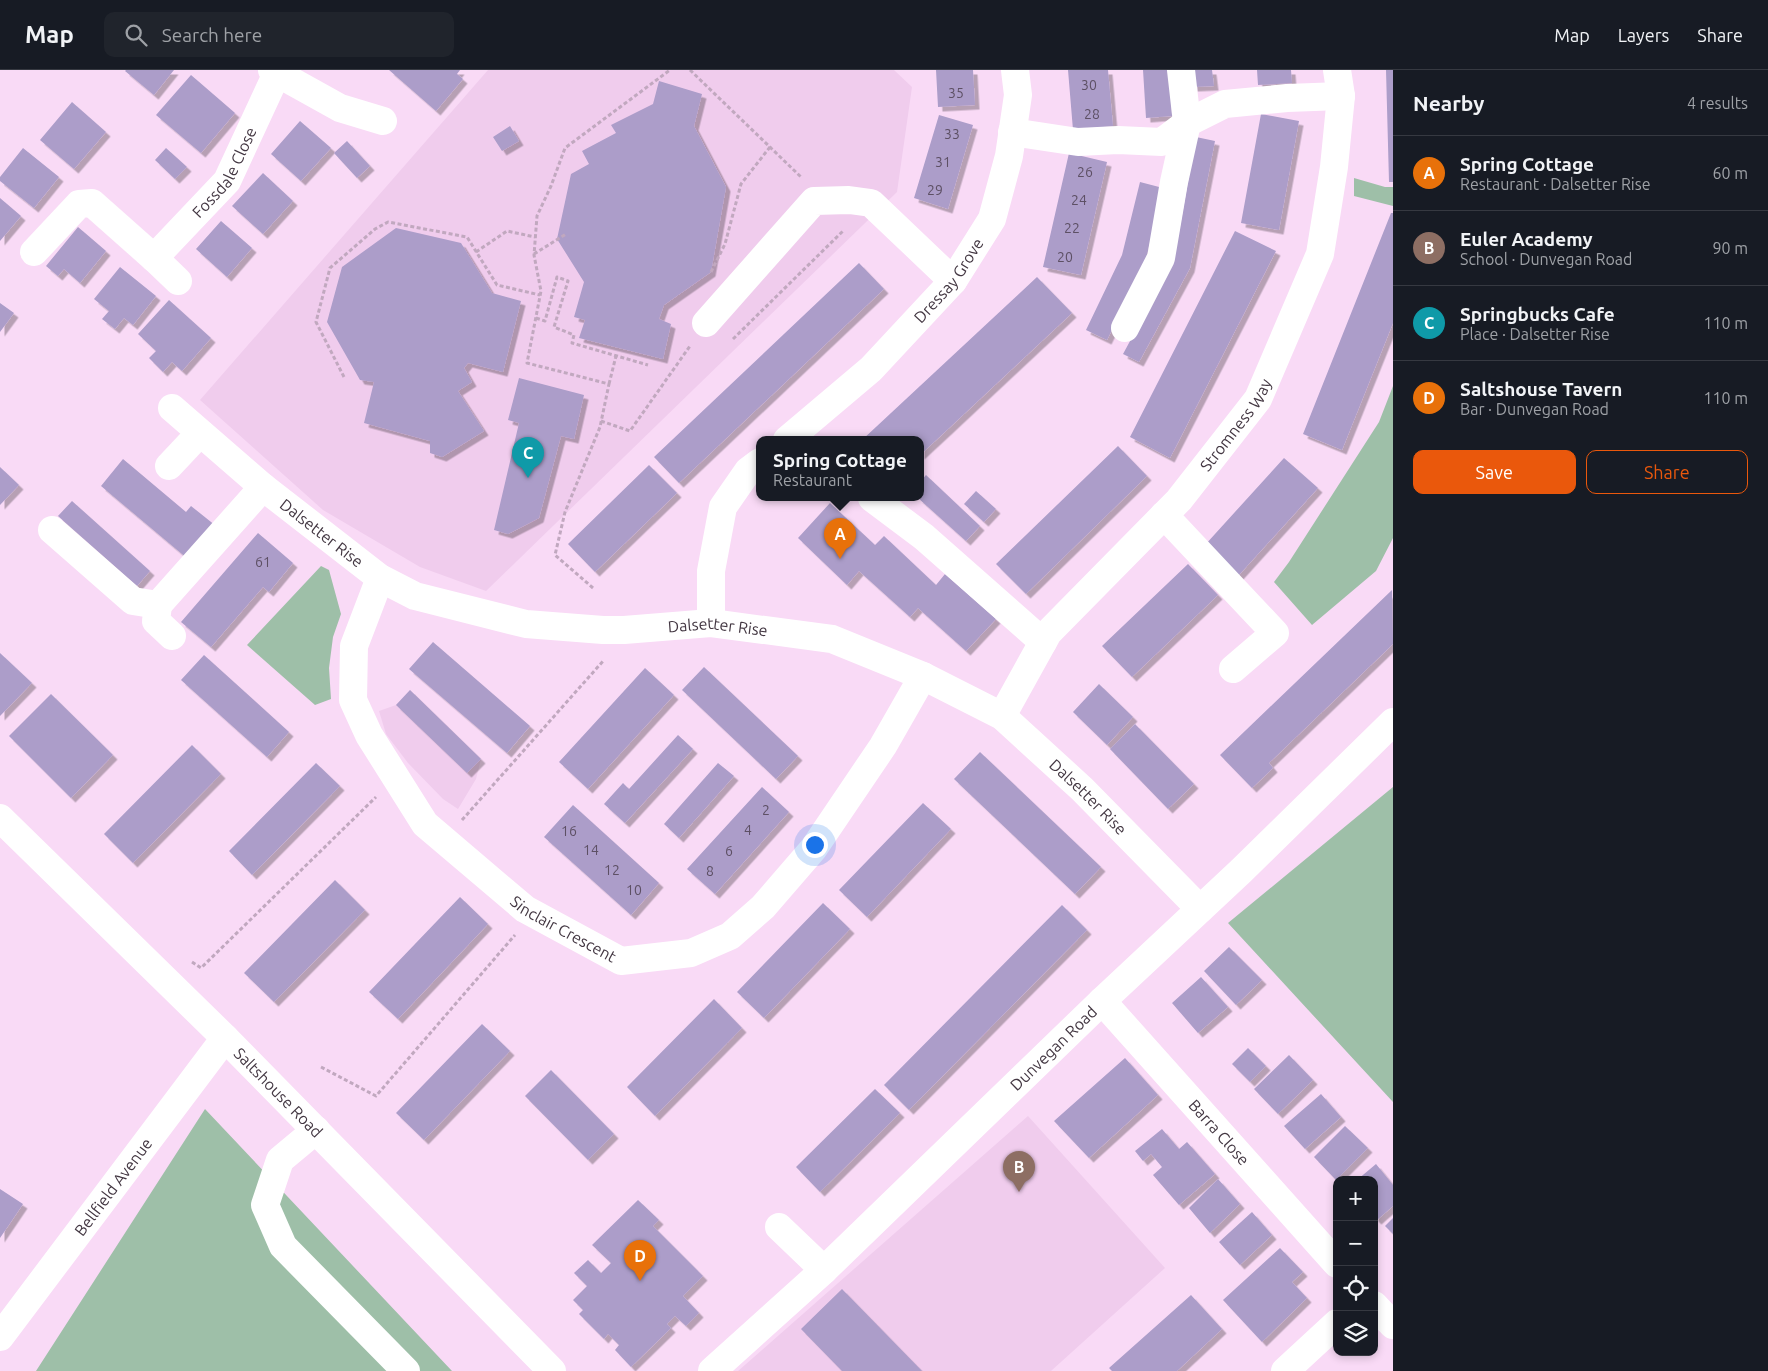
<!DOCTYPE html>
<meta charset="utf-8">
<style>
:root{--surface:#171b24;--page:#20242c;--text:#f1f3f6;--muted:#9ea1a6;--line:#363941;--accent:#ea580c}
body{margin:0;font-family:Ubuntu,sans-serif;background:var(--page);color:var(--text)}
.controls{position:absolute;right:15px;bottom:15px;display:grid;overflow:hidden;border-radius:10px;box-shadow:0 2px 8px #0003}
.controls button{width:45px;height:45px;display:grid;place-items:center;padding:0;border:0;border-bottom:1px solid var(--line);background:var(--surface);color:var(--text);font:25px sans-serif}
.you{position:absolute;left:814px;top:774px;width:18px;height:18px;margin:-12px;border:4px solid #fff;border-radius:50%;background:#1a73e8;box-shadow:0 0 0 8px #1a73e833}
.badge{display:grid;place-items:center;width:32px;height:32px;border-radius:50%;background:var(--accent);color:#fff;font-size:16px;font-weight:700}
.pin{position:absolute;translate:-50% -41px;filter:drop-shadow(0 1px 2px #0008)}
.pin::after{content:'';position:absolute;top:26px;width:18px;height:15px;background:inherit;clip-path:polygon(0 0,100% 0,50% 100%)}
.popup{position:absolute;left:756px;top:366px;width:168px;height:65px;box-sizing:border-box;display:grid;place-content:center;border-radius:10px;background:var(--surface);filter:drop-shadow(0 1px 4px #0005);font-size:16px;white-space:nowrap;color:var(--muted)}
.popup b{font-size:19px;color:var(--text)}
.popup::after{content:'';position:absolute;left:50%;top:100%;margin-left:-10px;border:10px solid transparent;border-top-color:var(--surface)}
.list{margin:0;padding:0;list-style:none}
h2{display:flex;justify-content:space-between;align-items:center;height:65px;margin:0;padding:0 20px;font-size:21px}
h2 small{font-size:16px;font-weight:400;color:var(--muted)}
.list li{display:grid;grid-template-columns:32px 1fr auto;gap:15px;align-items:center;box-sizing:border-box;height:75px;padding:0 20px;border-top:1px solid var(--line)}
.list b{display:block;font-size:19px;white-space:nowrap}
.list p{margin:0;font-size:16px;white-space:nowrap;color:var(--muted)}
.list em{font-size:16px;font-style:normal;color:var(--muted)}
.actions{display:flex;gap:10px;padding:15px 20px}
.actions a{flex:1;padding:11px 0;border:1px solid var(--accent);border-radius:10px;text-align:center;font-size:18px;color:var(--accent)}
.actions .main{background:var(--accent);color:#fff}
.icon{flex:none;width:28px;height:28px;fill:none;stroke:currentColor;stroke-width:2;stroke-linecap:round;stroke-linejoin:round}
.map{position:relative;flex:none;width:1393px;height:1301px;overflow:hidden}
header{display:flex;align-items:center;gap:30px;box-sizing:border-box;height:70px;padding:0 25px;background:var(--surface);border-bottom:1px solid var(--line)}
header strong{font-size:24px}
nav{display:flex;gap:28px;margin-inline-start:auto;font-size:18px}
.search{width:350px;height:45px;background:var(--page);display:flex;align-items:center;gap:12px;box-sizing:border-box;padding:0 18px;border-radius:10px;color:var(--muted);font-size:19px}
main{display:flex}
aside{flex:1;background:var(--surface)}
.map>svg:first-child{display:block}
.built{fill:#f0cced}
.green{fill:#9ebfa8}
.building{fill:#ac9dc9;filter:url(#shadow)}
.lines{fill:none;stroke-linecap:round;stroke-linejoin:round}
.path{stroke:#c1a8bf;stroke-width:3;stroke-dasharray:4 2.5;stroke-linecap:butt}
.minor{stroke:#fff;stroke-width:28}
.major{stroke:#fff;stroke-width:28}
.labels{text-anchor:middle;stroke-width:5;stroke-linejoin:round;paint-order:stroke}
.number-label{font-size:14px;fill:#5d5064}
.street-label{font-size:16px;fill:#433742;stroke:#feecfc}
</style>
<header>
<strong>Map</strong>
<div class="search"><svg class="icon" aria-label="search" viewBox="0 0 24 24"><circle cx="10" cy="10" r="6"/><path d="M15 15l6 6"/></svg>Search here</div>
<nav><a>Map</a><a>Layers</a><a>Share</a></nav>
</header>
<main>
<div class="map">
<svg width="1393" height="1301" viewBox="0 0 1393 1301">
<defs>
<filter id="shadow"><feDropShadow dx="4.5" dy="4.5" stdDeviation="0" flood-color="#0004"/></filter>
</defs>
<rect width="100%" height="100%" fill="#f9daf6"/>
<path class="built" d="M488 0H894L912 17 897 122 486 521 420 497 323 440 200 330Z
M410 620 481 689 476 709 458 739 443 729 408 693 386 664 379 641 396 635Z
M1028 1046 1165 1198 1051 1301H738Z"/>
<path class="green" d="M1354 108 1385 117H1393V136L1354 126Z
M1393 316V468L1376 501 1312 555 1274 512 1289 492 1379 352Z
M321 496 329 500 341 544 333 567 329 598 331 629 315 635 247 575Z
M1393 717V1032L1228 853Z
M205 1039 452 1301H36Z"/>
<path class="building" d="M126 0H174L154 25 125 1Z
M389 0H460L457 4 463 9 436 41Z
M936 0H973L975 35 938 37Z
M1068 0H1108L1113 56 1073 60Z
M1143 0H1169L1172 46 1146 48Z
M1192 0H1212L1214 16 1193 17Z
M1257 0H1291L1292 13 1258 15Z
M1386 0H1393V112H1389Z
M191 5 235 43 201 83 156 45Z
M659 11 702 24 694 56 726 117 711 202 664 235 659 249 671 254 663 289 579 268 585 250 574 247 584 212 557 169 571 104 589 94 582 81 616 63 611 55 653 34Z
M72 32 106 62 74 99 40 70Z
M1261 44 1299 51 1279 160 1241 153Z
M939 45 973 55 948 139 914 128Z
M300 51 331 78 301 111 271 84Z
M510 56 519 71 502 81 493 67Z
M1196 67 1215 71 1190 198 1139 292 1123 284 1174 190Z
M347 71 370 96 357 108 334 83Z
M23 78 59 107 34 138 0 111V107Z
M166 78 187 97 175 109 155 90Z
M1069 83 1107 92 1081 205 1043 197Z
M263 103 293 131 263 164 232 136Z
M1140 112 1163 118 1145 193 1107 270 1086 260 1122 185Z
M0 128 21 146 0 171Z
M1391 143H1393V253L1342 380 1303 364Z
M221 151 252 178 227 207 196 179Z
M78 157 106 181 80 213 64 199 58 206 46 196Z
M396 158 461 173 492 223 521 231 503 302 468 293 464 298 472 312 458 321 484 361 442 387 430 383V371L364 353 374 312 360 310 327 252 342 197Z
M1235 161 1276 181 1170 388 1130 367Z
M859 193 884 219 679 413 654 387Z
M120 197 156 226 133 255 124 248 115 259 102 249 109 241 94 229Z
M1037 207 1072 243 947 360 920 385V370H862Z
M169 230 211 268 182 301 172 292 163 302 149 288 156 281 138 264Z
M0 233 14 243 0 262Z
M519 308 584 325 574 369 561 366 539 448 508 464 494 460 519 353 508 350Z
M1118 376 1147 406 1026 524 996 494Z
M1284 388 1318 418 1238 506 1205 475Z
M123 389 186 442 191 436 216 456 188 489 101 416Z
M649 395 677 423 595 502 568 474Z
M0 397 19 415 0 435Z
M926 405 980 456 966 471 918 428H920V412Z
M976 421 996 439 984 452 964 434Z
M72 431 150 501 137 516 58 446Z
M830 433 875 475 884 466 936 515 945 504 996 549 966 581 918 538 910 547 859 501 847 515 798 468Z
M258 463 293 493 269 522 263 517 211 577 181 552Z
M1188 494 1218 525 1132 607 1102 576Z
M1392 520 1393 574 1269 693 1273 698 1252 718 1220 685Z
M433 572 530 656 507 683 409 599Z
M0 583 32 613 0 646Z
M204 585 289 662 267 687 181 610Z
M704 597 798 686 776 709 682 620Z
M645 598 674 625 588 719 559 692Z
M1099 614 1133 647 1107 675 1073 642Z
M410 620 481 689 467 703 396 635Z
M51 624 113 685 71 728 9 666Z
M1135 654 1194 714 1168 739 1110 679Z
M678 665 693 679 625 753 604 734 623 713 629 719Z
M192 675 221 704 133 793 104 764Z
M980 682 1101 797 1075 824 954 709Z
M316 693 340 716 252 805 229 781Z
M718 693 734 706 679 768 664 754Z
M762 717 789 742 715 824 687 799Z
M923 733 951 759 867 847 839 820Z
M573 735 659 813 631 845 544 767Z
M335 810 365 840 274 932 244 903Z
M460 827 488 854 398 949 369 922Z
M823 833 850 859 764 948 737 922Z
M1062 835 1087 860 909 1040 884 1015Z
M1229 877 1262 910 1236 935 1204 901Z
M1201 907 1228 937 1198 963 1172 933Z
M714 929 742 958 655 1046 627 1017Z
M482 954 510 981 424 1070 396 1043Z
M1248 978 1266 996 1250 1012 1232 994Z
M1289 985 1313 1010 1278 1044 1254 1019Z
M1125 988 1158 1025 1089 1088 1054 1051Z
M551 1000 614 1064 588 1090 525 1026Z
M875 1019 900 1043 820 1122 796 1097Z
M1321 1024 1341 1047 1305 1079 1284 1056Z
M1345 1056 1368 1078 1336 1110 1314 1087Z
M1162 1059 1179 1079 1187 1072 1215 1104 1179 1135 1153 1105 1162 1097 1151 1084 1143 1091 1135 1081Z
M1376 1094 1393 1115V1136L1377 1150 1374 1147V1110H1357Z
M1218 1109 1240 1134 1210 1163 1189 1138Z
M0 1119 23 1134 0 1168Z
M638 1130 659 1150 653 1156 703 1206 683 1226 699 1243 686 1256 675 1246 667 1254 671 1258 631 1297 615 1280 619 1275 608 1264 604 1269 579 1244 583 1240 573 1230 587 1216 574 1203 588 1190 601 1203 611 1193 592 1175Z
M1252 1142 1272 1165 1240 1195 1219 1172Z
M1393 1148V1164L1385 1156Z
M1280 1178 1303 1202 1292 1212 1307 1228 1262 1272 1223 1230Z
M842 1219 922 1301H842L801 1259Z
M1191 1225 1222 1259 1177 1301H1112L1109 1298Z"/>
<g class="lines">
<path class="path" d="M690 0 801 107
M476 182 507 161 535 167
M534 184 566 164
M711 202 725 174 741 114 770 77
M536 248 545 251 557 207 568 211 554 257 574 265 572 273 648 295
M733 269 844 160
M344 307 316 252 330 198 375 159 388 152 467 167 497 215 540 225
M609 314 616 286
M601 351 630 361 690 276
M593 518 555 485 565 442 600 357 609 314 527 293 541 221 534 185 537 146 551 116 565 78 670 0
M462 750 604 590
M192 892 201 898 376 727
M321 997 376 1026 515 865"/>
<g class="minor">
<path d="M277 3 340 38 383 51"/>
<path d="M1012 62 1078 72 1118 70 1162 72 1187 53 1225 34 1287 28 1341 26"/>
<path d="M34 182 79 134 92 133 154 188 178 211"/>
<path id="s1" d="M154 188 227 111 277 3 272 0"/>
<path d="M706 253 814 131 849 130 871 133 953 211"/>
<path d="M1125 258 1161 188 1174 112 1187 53 1181 0"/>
<path id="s2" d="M172 338 263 417 380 508 415 526 526 554 603 560H624L711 553 832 569 923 606 1002 646 1082 719 1200 839"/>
<path id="s3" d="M787 370 871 299 953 211 992 149 1009 86 1018 25 1015 0"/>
<path d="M169 396 200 363"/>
<path d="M872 428 924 467 1043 572"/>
<path d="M1164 445 1275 563 1233 599"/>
<path d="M52 460 133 531 158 535 263 417"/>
<path id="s4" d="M380 508 354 576 353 630 369 665 425 754 525 839 621 891 691 883 730 866 763 837 814 778 883 676 923 606"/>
<path d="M158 535 156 551 172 566"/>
<path d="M711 553V501L723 437 748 401 760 392"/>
<path id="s5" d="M1002 646 1048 563 1179 430 1258 329 1320 184 1334 97 1341 26 1337 0"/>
<path id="s6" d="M1102 931 1337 1194"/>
<path d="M316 1060 280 1090 265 1135 283 1176 406 1301"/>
<path d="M779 1157 824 1200"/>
<path d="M1374 1235 1393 1255"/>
<path id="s7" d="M0 1267 225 968"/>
<path id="s8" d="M712 1301 824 1200 1102 931 1241 801 1393 652"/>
<path d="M1285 1301 1337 1253"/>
</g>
<path class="major" id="s9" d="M0 748 225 968 552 1301"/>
</g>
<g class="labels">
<g class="number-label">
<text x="1089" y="20">30</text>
<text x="956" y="28">35</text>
<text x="1092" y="49">28</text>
<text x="952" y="69">33</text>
<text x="943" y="97">31</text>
<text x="1085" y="107">26</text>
<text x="935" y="125">29</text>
<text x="1079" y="135">24</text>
<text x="1072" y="163">22</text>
<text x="1065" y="192">20</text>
<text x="263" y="497">61</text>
<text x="766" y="745">2</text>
<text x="748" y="765">4</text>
<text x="569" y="766">16</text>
<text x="591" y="785">14</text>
<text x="729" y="786">6</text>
<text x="612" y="805">12</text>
<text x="710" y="806">8</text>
<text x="634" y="825">10</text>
</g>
<g class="street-label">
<text dy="6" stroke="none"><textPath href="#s1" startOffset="112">Fossdale Close</textPath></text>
<text dy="6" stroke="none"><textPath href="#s3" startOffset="228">Dressay Grove</textPath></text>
<text dy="6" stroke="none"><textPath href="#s5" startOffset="376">Stromness Way</textPath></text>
<text dy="6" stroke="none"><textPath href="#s2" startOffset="195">Dalsetter Rise</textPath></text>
<text dy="6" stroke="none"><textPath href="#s2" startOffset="615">Dalsetter Rise</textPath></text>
<text dy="6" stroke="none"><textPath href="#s2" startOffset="1035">Dalsetter Rise</textPath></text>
<text dy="6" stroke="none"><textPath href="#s4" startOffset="445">Sinclair Crescent</textPath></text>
<text dy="6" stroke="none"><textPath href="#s8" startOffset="470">Dunvegan Road</textPath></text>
<text dy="6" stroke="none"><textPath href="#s9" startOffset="391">Saltshouse Road</textPath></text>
<text dy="6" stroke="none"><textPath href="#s6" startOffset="176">Barra Close</textPath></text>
<text dy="6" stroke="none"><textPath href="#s7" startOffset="188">Bellfield Avenue</textPath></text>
</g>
</g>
</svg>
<div class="controls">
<button>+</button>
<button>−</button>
<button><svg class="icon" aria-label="locate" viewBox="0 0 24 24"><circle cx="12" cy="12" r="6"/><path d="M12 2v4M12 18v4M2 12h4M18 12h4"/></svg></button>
<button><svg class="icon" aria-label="layers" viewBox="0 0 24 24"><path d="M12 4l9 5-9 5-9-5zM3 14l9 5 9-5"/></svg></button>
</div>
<div class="you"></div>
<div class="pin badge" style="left:840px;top:489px;background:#e8710a">A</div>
<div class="popup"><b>Spring Cottage</b>Restaurant</div>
<div class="pin badge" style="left:1019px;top:1122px;background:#8d6e63">B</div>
<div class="pin badge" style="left:528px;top:408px;background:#0f9aa8">C</div>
<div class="pin badge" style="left:640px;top:1211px;background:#e8710a">D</div>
</div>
<aside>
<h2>Nearby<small>4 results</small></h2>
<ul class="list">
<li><span class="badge" style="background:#e8710a">A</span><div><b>Spring Cottage</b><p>Restaurant · Dalsetter Rise</p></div><em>60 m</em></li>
<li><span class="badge" style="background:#8d6e63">B</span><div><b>Euler Academy</b><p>School · Dunvegan Road</p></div><em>90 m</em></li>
<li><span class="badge" style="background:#0f9aa8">C</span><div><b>Springbucks Cafe</b><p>Place · Dalsetter Rise</p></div><em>110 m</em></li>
<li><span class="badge" style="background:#e8710a">D</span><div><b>Saltshouse Tavern</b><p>Bar · Dunvegan Road</p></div><em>110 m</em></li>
</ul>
<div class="actions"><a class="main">Save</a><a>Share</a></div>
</aside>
</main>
